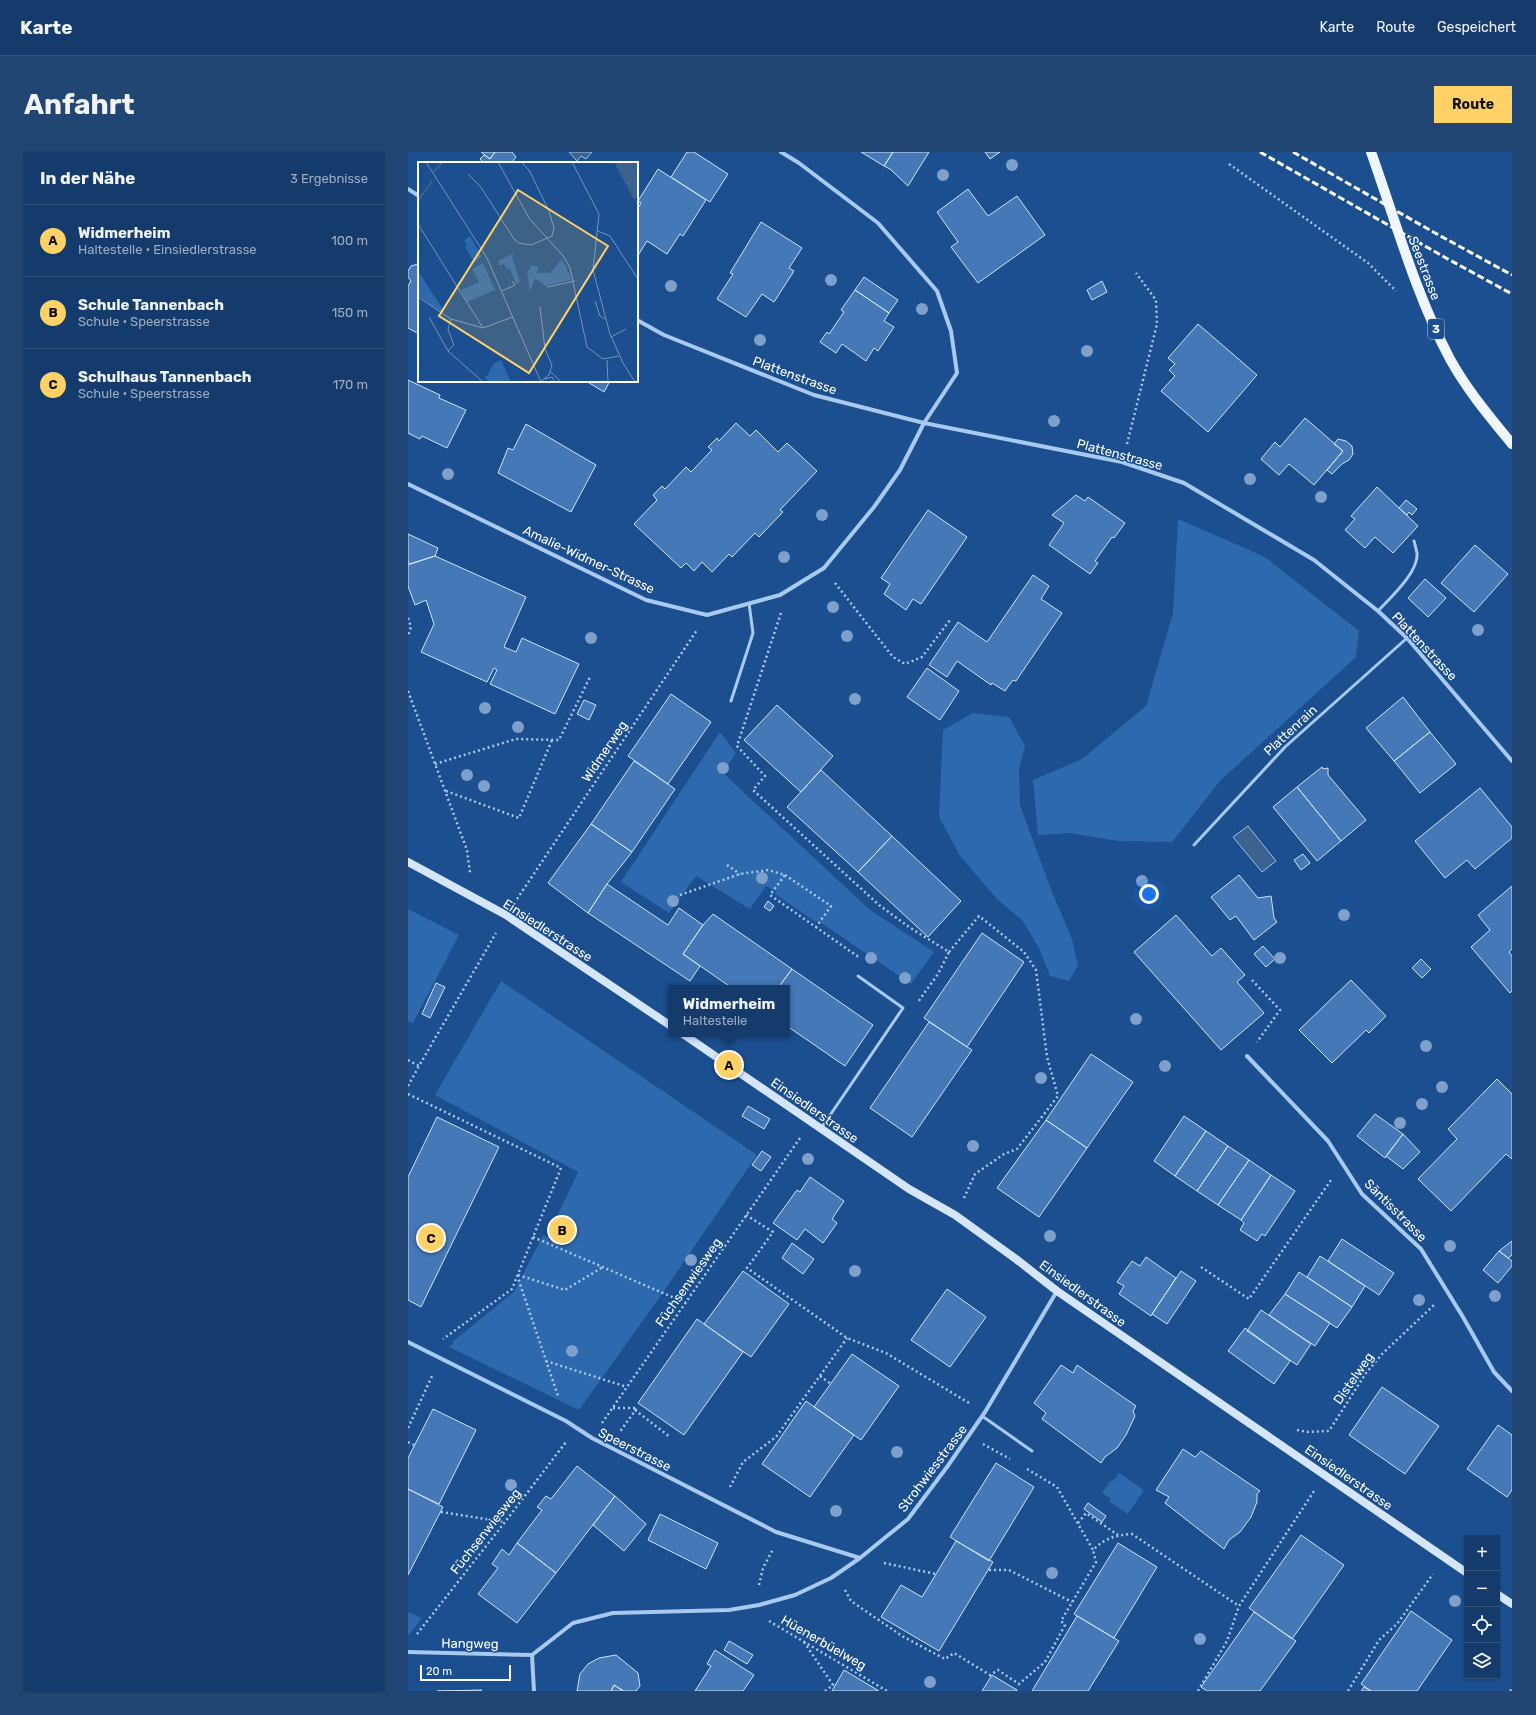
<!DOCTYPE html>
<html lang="de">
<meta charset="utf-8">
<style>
:root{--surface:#143b6b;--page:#214673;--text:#f1f3f6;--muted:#9dadc1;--line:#33557e;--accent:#ffd166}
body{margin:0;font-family:Rubik,sans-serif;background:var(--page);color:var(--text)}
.controls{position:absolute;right:12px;bottom:12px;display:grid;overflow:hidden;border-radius:0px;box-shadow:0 1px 3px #0004}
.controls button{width:36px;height:36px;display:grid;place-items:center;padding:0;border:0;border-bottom:1px solid var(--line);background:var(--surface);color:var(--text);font:20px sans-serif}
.scale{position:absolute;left:12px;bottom:10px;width:91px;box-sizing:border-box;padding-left:4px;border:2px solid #fff;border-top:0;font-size:11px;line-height:14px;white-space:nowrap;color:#fff;-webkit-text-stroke:3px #1b4f8f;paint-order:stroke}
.you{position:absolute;left:741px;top:742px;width:14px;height:14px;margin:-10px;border:3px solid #fff;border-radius:50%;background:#1a73e8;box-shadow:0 0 0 6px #1a73e833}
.badge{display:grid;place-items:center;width:26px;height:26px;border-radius:50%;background:var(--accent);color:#111;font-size:13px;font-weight:700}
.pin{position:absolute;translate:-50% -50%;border:2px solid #fff;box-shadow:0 1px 4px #0006}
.popup{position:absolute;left:260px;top:833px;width:122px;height:52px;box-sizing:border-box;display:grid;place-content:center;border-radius:0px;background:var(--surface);filter:drop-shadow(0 1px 3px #0005);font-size:13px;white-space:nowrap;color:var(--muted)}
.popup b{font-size:15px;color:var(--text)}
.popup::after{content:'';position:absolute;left:50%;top:100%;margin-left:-8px;border:8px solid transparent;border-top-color:var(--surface)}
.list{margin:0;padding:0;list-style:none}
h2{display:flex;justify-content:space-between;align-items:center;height:52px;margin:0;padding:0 16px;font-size:17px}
h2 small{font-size:13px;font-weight:400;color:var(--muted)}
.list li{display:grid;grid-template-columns:26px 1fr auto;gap:12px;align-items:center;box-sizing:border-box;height:72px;padding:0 16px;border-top:1px solid var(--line)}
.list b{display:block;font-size:15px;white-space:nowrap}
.list p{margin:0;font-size:13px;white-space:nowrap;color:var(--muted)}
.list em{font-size:13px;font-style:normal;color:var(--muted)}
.icon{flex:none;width:22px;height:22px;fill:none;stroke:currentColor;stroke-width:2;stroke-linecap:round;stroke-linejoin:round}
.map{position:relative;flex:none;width:1104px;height:1539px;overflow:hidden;border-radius:0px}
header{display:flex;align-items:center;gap:24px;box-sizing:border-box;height:56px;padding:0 20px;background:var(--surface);border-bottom:1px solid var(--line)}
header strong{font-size:19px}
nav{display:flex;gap:22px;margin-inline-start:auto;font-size:14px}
.intro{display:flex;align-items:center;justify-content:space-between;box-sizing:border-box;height:96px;padding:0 24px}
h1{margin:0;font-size:28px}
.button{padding:10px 18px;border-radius:0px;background:var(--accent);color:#111;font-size:14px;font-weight:700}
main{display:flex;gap:24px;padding:0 24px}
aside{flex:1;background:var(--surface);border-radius:0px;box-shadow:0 1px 3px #0004}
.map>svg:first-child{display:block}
.green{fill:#2e69ad}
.water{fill:#3c6290;stroke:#9cc4f0}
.building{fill:#4478b7;stroke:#cfe3fa}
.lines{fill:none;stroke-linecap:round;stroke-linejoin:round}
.path{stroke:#a9c9ee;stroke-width:2.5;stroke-dasharray:2 3;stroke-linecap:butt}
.service{stroke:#a9c9ee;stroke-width:3}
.minor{stroke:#a9c9ee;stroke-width:4}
.secondary{stroke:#d6e6fa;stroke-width:8}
.primary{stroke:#f0f6ff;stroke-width:10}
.rail{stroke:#fff;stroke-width:3;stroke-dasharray:7 3;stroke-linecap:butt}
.tree{fill:#7ea0ca}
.labels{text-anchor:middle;stroke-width:3;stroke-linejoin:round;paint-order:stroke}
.shield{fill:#1b4f8f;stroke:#bbcadd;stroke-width:1}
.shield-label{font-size:12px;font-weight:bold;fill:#fff}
.street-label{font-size:13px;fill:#fff;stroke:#1b4f8f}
.inset-river{fill:none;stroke:#3c6290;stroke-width:2}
.inset-road{fill:none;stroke:#7695bc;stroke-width:1}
.view{fill:#ffd166;fill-opacity:0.15;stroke:#ffd166;stroke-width:2}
.inset-edge{fill:none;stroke:#fff;stroke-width:2}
</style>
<header>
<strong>Karte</strong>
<nav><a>Karte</a><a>Route</a><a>Gespeichert</a></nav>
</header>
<div class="intro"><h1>Anfahrt</h1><a class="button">Route</a></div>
<main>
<aside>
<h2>In der Nähe<small>3 Ergebnisse</small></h2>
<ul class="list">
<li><span class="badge">A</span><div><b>Widmerheim</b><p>Haltestelle · Einsiedlerstrasse</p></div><em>100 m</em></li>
<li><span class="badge">B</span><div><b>Schule Tannenbach</b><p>Schule · Speerstrasse</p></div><em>150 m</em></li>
<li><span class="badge">C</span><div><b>Schulhaus Tannenbach</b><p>Schule · Speerstrasse</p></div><em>170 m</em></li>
</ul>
</aside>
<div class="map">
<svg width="1104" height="1539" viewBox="0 0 1104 1539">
<rect width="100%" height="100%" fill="#1b4f8f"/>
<path class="green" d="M770 367 857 405 951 479 948 505 812 629 764 690 710 689 662 681 630 683 625 628 674 607 738 554 765 461Z
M565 561 601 565 617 594 611 617 612 653 644 740 664 787 670 814 661 829 642 824 631 796 614 768 589 747 552 704 531 665 535 578Z
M312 580 328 601 315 621 462 758 526 800 503 832 409 768 408 770 367 742 368 740 358 734 342 757 288 724 261 761 213 730Z
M0 757 51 783 5 871 0 869Z
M93 829 349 1003 256 1139 171 1258 41 1195 46 1191 44 1190 106 1140 135 1083 139 1085 170 1020 27 943Z
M711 1321 736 1338 720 1362 701 1349 703 1347 694 1341 702 1329H705Z
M0 1460 14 1466 0 1484Z"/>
<path class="water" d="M161 0H184L178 7 173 4 169 9Z
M840 674 868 709 854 720 825 685Z"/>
<path class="building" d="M73 0H87L82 7Z
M87 0H104L108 5 103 11H76L72 7 76 3 82 7Z
M279 0H286L320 22 302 50 263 25Z
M453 0H485L476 14Z
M485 0H521L500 34 482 17 476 14Z
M577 0H592L582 7Z
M250 17 298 48 275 84 272 82 259 102 239 89 229 105V58L233 51 230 49Z
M560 37 580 64 609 44 637 83 570 131 543 95 550 90 529 60Z
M353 70 394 96 381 116 386 119 366 150 354 142 338 165 309 147 325 122 322 121Z
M10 112 11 113V182L0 176V134L3 129 0 125V119L3 114Z
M456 125 490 148 481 161 447 138Z
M694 129 699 140 684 148 679 138Z
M447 138 481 161 476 169 486 175 470 199 466 196 458 209 434 192 428 201 412 190 419 180 421 182 436 160 433 158Z
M790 172 849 223 800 280 753 239 767 224 761 218 767 212 760 206Z
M0 228 32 243 31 246 58 258 39 296 14 284 12 287 0 281Z
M178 229H202L196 240Z
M897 266 935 299 906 333 881 312 871 323 853 307 867 290 872 295Z
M328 271 342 284 348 278 370 300 379 291 409 319 372 358 375 360 351 385 347 381 324 405 321 402 304 420 294 410 286 419 278 411 273 416 226 372 249 348 245 343 254 334 257 337 278 315 283 320 304 298 300 295 309 286 311 289Z
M118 272 188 313 163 360 90 321 100 296 105 298Z
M930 287 938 289 944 294 945 302 941 308 934 312 924 322 919 318 935 299 926 292Z
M969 335 1010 374 985 401 967 385 957 396 937 378 947 367 943 364Z
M668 343 677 349 680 345 717 371 706 386 704 385 687 409 690 411 682 422 641 393 656 371 644 363Z
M998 348 1009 357 1004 363 1001 360 999 363 991 356Z
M520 358 559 385 513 452 505 447 498 458 476 442 482 432 473 426Z
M0 382 30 396 27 404 1 412 0 408Z
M1067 393 1100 422 1066 460 1033 431Z
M27 404 118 445 96 495 108 500 114 486 171 512 147 562 82 532 89 518 86 516 79 530 13 500 26 472 18 448 7 453 0 434V413Z
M625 423 641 434 633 447 654 461 608 529 605 528 597 539 584 531 583 533 549 509 539 525 521 513 550 470 579 490Z
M1017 427 1038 446 1020 465 1000 446Z
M519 516 551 539 532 568 499 545Z
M263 542 303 570 260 632 220 604Z
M995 545 1022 580 986 609 958 576Z
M176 548 188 553 181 568 169 562Z
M369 553 425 604 393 640 336 588Z
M1022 580 1048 612 1012 641 986 609Z
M226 609 267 637 224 700 183 672Z
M914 615 915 617 920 616V623L958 668 933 689 889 635Z
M413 618 484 684 450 720 379 655Z
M889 635 933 689 909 709 865 655Z
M1072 636 1104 675V686L1067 717 1059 708 1037 726 1007 689Z
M183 672 224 700 199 732 180 761 140 731Z
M484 684 553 749 520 785 450 720Z
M895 702 902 711 893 718 886 708Z
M831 723 850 746 863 744 866 766 869 770 846 788 828 764 822 768 803 745Z
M199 732 260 773 271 756 295 773 275 802 292 814 282 829 180 761Z
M1104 734V797L1101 800 1104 804V839L1102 841 1063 795 1082 778 1070 763Z
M360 749 366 754 362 759 356 755Z
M305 762 384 817 370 836H324L275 802 295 773Z
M768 763 804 804 813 796 837 823 829 830 856 861 813 898 726 800Z
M574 781 616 810 559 895 516 866Z
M855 794 867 807 858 815 846 802Z
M1013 807 1023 817 1014 826 1004 816Z
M384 817 465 873 437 914 379 874V836H370Z
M943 828 978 864 961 881 958 878 924 911 891 878Z
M28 831 37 835 22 866 14 862Z
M521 870 564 898 504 985 462 956Z
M683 902 725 930 679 996 638 968Z
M1089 927 1104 942V1007L1098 1002 1043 1059 1010 1027 1049 987 1040 977Z
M340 954 362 967 356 977 334 964Z
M967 962 995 982 977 1006 949 984Z
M776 964 798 979 767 1024 746 1009Z
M29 965 91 995 13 1155 0 1148V1025Z
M638 968 679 996 631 1065 589 1036Z
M798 979 820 994 789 1039 767 1024Z
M995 982 1012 1000 995 1017 978 1004Z
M820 994 841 1008 810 1053 789 1039Z
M354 999 363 1005 353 1019 344 1013Z
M841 1008 863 1023 833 1068 810 1053Z
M863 1023 887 1039 857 1084 854 1082 849 1089 832 1078 836 1071 833 1068Z
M402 1025 436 1049 424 1067 429 1071 415 1091 397 1077 389 1088 365 1071 389 1038 392 1040Z
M934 1087 986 1121 971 1143 920 1109Z
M1104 1089V1103L1100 1106 1091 1099Z
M384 1091 406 1107 395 1122 374 1106Z
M1091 1099 1104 1109V1114L1090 1131 1075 1118Z
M912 1104 957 1134 944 1155 899 1125Z
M738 1105 768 1126 743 1164 711 1142 716 1134 709 1130 724 1109 732 1114Z
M335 1119 381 1152 343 1205 296 1172Z
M773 1119 788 1129 759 1172 744 1162Z
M891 1120 944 1155 929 1176 877 1142Z
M539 1137 578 1165 542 1215 503 1188Z
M877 1142 922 1171 907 1194 861 1163Z
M853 1158 903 1192 889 1213 839 1179Z
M289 1167 335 1200 276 1283 230 1251Z
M837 1176 882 1209 866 1232 820 1199Z
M444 1202 491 1234 453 1288 406 1255Z
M653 1213 665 1221 669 1213 728 1254 725 1259 727 1264 718 1283 709 1296 697 1305 693 1311 634 1267 638 1261 626 1251Z
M974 1235 1031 1274 997 1322 941 1283Z
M398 1249 446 1283 402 1345 354 1312Z
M25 1257 68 1278 31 1352 0 1337V1306Z
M1090 1273 1104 1283V1338L1099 1345 1059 1317Z
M775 1297 787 1305 793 1299 852 1339 849 1342V1350L843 1365 832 1380 821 1388 816 1397 757 1351 761 1345 748 1338Z
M588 1311 626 1335 581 1409 542 1385Z
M169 1314 207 1344 148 1421 109 1391 134 1358 129 1355 138 1344 143 1347Z
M0 1337 35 1355 0 1423Z
M207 1344 238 1372 216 1399 185 1373Z
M680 1351 698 1364 694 1370 676 1357Z
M252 1362 310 1391 298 1417 240 1388Z
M893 1383 936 1413 884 1487 841 1456Z
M548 1389 585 1410 531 1499 473 1465 493 1433 514 1445Z
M109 1391 148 1421 109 1471 70 1442 90 1416 84 1412 94 1397 101 1403Z
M710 1391 749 1415 706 1486 666 1462Z
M1003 1459 1044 1488 1009 1539H963L953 1532Z
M846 1460 888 1489 852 1539H799L793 1535Z
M669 1464 711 1489 680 1539H624Z
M321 1489 345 1503 339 1512 316 1498Z
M307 1498 346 1523 335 1539H287L303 1514 299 1512Z
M208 1503 230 1521 232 1534 228 1539H216L206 1533 203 1539H169L172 1522 180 1512 191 1506Z
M436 1518 471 1539H424Z
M584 1523 609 1538V1539H574Z
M206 1533 215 1539H203Z
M956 1535 963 1539H953Z
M74 1538 73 1539H29Z"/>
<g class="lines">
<path class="path" d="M821 12 960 111 988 139
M719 292 749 172 748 148 728 121
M427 431 485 505 497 512 514 505 542 468
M373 461 329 594 357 624 345 638 471 753 501 775 541 800 530 822 510 850
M0 466 3 475 0 484
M0 539 59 698 62 721
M27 612 108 587 151 588 182 525
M38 639 111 666 144 588
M319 713 332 722
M377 723 423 754 408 775
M272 743 332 722 360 718 377 723 362 743 452 806
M109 747 289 478
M541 800 571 764 616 800 628 818 639 905 650 944 609 997 596 1002 567 1022 556 1046
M844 828 872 858 849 890
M0 908 11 914 88 781
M0 934 11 914
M0 942 153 1016 104 1137 35 1187
M338 1063 365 1080 339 1116 439 1186 478 1201 561 1251
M125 1085 278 1151
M793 1115 841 1147 923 1028
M109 1123 150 1244
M110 1123 157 1138 195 1115
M138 1209 219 1235
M412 1224 423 1232
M205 1256H229L211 1281
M227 1258 262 1285
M194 1271 392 986
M0 1276 25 1222
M889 1278 900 1280 921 1279 958 1221 975 1201 1026 1153
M0 1290 6 1293
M575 1292 602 1307
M619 1317 649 1335 685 1398C697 1386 708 1383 724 1382L831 1454
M322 1335 335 1310 368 1285 439 1186
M33 1360 97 1370
M670 1371 678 1361 710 1383
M476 1411 528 1422
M581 1418H601L664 1450
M351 1433 355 1416 365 1397
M437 1438 443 1449 494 1484 537 1507 546 1501 582 1523 590 1518 611 1532 637 1510 657 1473 653 1469 688 1410 685 1398
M361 1469 479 1539
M9 1482 97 1370 158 1290
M396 1490 425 1533 417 1539
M790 1539 819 1489 831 1454 906 1339
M940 1539 971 1488 989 1472 1025 1422
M1102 1539 1104 1537"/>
<path class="service" d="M970 459C982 446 1011 420 1009 401 1008 397 1007 392 1006 389
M323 549 345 481 341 451
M786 693 877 595 999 486
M414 975 495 856 450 824
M574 1264 624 1299"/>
<path class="minor" d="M0 37 11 44
M229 168 256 183 406 243 516 271 714 310 776 331 906 408 970 459 999 486 1104 609
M0 332 238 448 299 463 372 443 416 416 466 355 492 318 516 271 549 221 543 179 529 139 470 71 391 11 373 0
M839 904 920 989 954 1042 1013 1097 1055 1165 1086 1220 1104 1239
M0 1190 158 1269 184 1286 368 1380 452 1406
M0 1500 124 1503
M124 1503 165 1471 205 1461 321 1458 351 1453 387 1443 423 1426 452 1406 500 1367 539 1315 577 1260 649 1139
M124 1503 126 1539"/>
<path class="secondary" d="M0 710 98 763 263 874
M275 882 501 1037 547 1063 608 1107 649 1139 1059 1421
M1089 1442 1104 1452"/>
<path class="primary" d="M963 0C988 70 1007 141 1042 207 1059 238 1082 265 1104 292"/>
<path class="rail" d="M852 0 1038 106 1104 142
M885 0 1027 81 1104 123"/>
</g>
<g class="tree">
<circle cx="604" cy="13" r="6"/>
<circle cx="535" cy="23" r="6"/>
<circle cx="423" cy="128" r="6"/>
<circle cx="263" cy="134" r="6"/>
<circle cx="514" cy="157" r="6"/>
<circle cx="352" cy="188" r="6"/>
<circle cx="679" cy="199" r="6"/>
<circle cx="646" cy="269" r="6"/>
<circle cx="40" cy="322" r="6"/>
<circle cx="842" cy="327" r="6"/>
<circle cx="913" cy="345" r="6"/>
<circle cx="414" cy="363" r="6"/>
<circle cx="376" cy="405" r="6"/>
<circle cx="425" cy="455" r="6"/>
<circle cx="1070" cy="478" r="6"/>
<circle cx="439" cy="484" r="6"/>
<circle cx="183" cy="486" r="6"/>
<circle cx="447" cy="547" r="6"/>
<circle cx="77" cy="556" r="6"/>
<circle cx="110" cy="575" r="6"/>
<circle cx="315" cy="616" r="6"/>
<circle cx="59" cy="623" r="6"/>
<circle cx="76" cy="634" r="6"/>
<circle cx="354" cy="726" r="6"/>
<circle cx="734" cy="729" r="6"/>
<circle cx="265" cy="749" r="6"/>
<circle cx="936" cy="763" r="6"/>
<circle cx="463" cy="806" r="6"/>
<circle cx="872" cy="806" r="6"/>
<circle cx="497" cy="826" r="6"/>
<circle cx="728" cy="867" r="6"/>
<circle cx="1018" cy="894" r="6"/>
<circle cx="757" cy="914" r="6"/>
<circle cx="633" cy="926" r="6"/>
<circle cx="1034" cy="935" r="6"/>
<circle cx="1014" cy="952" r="6"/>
<circle cx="992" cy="971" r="6"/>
<circle cx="565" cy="994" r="6"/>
<circle cx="400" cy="1007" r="6"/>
<circle cx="157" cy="1074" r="6"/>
<circle cx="642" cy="1084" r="6"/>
<circle cx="1042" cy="1094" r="6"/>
<circle cx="283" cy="1108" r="6"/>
<circle cx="447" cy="1119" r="6"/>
<circle cx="1087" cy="1144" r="6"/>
<circle cx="1011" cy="1148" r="6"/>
<circle cx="164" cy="1199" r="6"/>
<circle cx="489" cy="1300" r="6"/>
<circle cx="103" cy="1333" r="6"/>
<circle cx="428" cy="1359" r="6"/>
<circle cx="644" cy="1421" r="6"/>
<circle cx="1047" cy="1449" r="6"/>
<circle cx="792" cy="1487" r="6"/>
<circle cx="522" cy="1530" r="6"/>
</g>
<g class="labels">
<rect class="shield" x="1020" y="167" width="16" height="20" rx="3"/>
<g class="shield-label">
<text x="1028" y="181">3</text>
</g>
<g class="street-label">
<text transform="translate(1017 116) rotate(69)" y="5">Seestrasse</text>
<text transform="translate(387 223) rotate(20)" y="5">Plattenstrasse</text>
<text transform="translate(712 302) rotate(15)" y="5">Plattenstrasse</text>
<text transform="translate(181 407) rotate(25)" y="5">Amalie-Widmer-Strasse</text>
<text transform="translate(1017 494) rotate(47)" y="5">Plattenstrasse</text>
<text transform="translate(882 578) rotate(-43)" y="5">Plattenrain</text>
<text transform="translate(196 599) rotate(-56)" y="5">Widmerweg</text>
<text transform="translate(140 778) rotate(33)" y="5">Einsiedlerstrasse</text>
<text transform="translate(407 958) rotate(35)" y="5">Einsiedlerstrasse</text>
<text transform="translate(988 1058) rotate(45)" y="5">Säntisstrasse</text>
<text transform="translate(280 1130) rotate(-55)" y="5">Füchsenwiesweg</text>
<text transform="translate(675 1141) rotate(36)" y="5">Einsiedlerstrasse</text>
<text transform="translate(945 1226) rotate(-55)" y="5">Distelweg</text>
<text transform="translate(227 1297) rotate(27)" y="5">Speerstrasse</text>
<text transform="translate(524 1316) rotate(-53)" y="5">Strohwiesstrasse</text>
<text transform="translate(941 1325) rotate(35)" y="5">Einsiedlerstrasse</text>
<text transform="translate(77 1379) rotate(-52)" y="5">Füchsenwiesweg</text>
<text transform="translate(416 1490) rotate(30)" y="5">Hüenerbüelweg</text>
<text transform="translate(62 1491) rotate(1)" y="5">Hangweg</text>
</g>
</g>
<g transform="translate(10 10)">
<rect width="220" height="220" fill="#1b4f8f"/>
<path d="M52 74 64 95 56 100 47 85 49 83 46 78ZM96 91 94 95 102 120 98 122 92 107H89L86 102 82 104 80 99ZM144 97 153 116 152 118 127 124 117 116 119 111H132ZM65 101 77 128 49 140 43 128 61 120 54 107ZM114 103 120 105V108L112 130 109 110ZM0 109 26 149 23 150 0 134ZM83 198 93 220H71L66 215 70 213 75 202Z" fill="#2e69ad"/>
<path d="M196 0H220V34L216 38Z" fill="#3c6290"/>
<path class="inset-river" d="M16 9 25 0M0 39 14 19"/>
<path class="inset-road" d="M8 0 69 96 123 220M80 0 111 56 146 95 152 106 169 185 185 197 201 194M154 0 181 52 175 108 192 172 205 201 217 220M50 12 62 24 96 77 101 81 113 83 134 74 136 66 131 49 111 8 103 0M0 62 65 166M180 69 192 74 220 117M129 125 157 119M84 129 97 123 94 119M0 135 33 157M177 139 182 154 187 157M122 145 127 187 134 203 131 213 123 219M11 155 30 189 65 220M33 157 65 166 95 155M193 175 208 167M30 189 36 183 30 167 33 157M189 198 190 220M133 210 143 220M127 217 134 215 137 220"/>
<path class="view" d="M100 28 190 84 111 211 21 154Z"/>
<rect width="220" height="220" class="inset-edge"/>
</g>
</svg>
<div class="controls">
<button>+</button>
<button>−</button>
<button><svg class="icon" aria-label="locate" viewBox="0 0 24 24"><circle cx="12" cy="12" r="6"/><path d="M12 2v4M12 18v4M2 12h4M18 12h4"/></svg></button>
<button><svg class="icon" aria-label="layers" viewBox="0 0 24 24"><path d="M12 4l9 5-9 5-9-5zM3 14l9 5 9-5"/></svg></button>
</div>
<div class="scale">20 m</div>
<div class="you"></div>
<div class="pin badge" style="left:321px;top:913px">A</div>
<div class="popup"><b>Widmerheim</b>Haltestelle</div>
<div class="pin badge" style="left:154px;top:1078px">B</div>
<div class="pin badge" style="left:23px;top:1086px">C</div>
</div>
</main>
